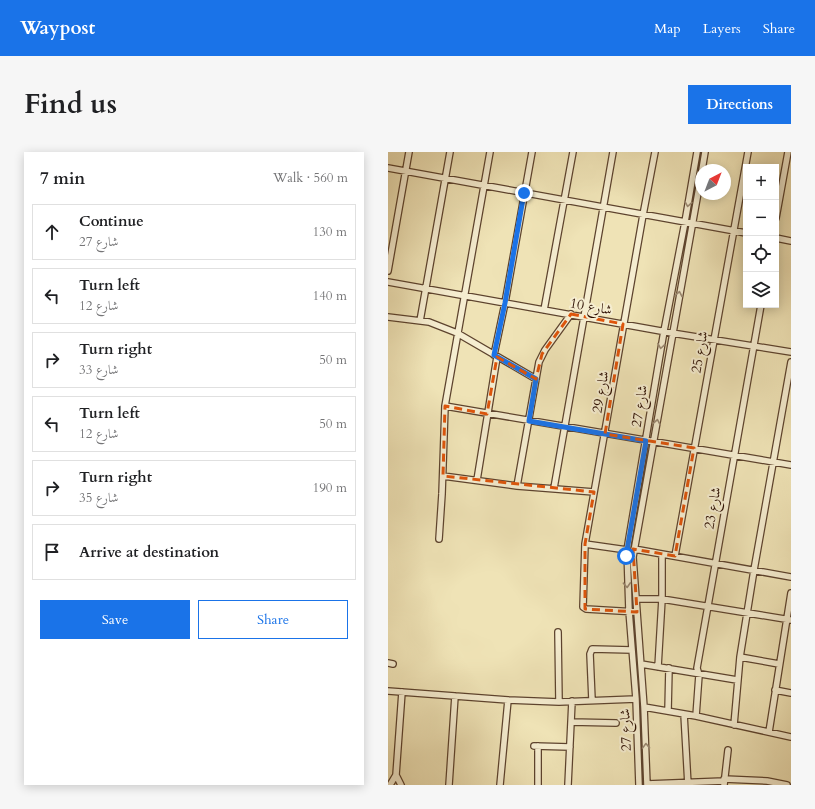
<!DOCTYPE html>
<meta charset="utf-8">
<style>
:root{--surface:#fff;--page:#f6f6f6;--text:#202124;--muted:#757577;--line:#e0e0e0;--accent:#1a73e8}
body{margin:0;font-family:Cardo,Amiri,serif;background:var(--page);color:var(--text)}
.controls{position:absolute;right:12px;top:12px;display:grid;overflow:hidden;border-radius:0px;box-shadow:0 2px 10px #0003}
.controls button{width:36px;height:36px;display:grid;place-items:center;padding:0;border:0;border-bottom:1px solid var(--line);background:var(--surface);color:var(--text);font:20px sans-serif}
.compass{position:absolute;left:307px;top:12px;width:36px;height:36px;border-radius:50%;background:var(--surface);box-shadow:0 2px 10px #0003;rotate:42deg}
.stop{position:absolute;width:12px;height:12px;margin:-9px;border:3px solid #1a73e8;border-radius:50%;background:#fff}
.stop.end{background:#1a73e8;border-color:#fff;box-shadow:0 1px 4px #0008}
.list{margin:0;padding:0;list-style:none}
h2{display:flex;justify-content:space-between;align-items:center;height:52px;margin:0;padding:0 16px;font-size:17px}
h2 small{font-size:13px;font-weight:400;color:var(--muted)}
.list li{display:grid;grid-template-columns:26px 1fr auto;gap:12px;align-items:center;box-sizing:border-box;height:56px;margin:0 8px 8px;padding:0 8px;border:1px solid var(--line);border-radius:0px}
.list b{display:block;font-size:15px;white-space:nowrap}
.list p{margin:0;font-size:13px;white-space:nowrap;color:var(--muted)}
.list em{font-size:13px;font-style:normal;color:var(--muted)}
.actions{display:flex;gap:8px;padding:12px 16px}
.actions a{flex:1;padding:9px 0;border:1px solid var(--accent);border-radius:0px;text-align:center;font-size:14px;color:var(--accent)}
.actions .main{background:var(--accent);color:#fff}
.icon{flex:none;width:22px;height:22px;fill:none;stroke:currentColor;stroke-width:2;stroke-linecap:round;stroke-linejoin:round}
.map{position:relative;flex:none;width:403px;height:633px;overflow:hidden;border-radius:0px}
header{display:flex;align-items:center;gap:24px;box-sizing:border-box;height:56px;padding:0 20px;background:var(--accent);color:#fff}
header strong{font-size:19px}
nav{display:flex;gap:22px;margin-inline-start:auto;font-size:14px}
.intro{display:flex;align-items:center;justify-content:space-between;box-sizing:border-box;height:96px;padding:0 24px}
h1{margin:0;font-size:28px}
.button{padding:10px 18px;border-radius:0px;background:var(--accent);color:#fff;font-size:14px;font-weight:700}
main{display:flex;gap:24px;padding:0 24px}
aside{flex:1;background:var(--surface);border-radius:0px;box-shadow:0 2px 10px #0003}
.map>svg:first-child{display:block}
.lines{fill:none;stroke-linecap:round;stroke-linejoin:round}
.minor-casing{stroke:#5d432e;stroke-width:8}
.minor{stroke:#f5edd0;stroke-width:5.5}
.oneway{stroke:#9b8972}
.route{stroke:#1a73e8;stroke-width:5}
.marked{fill:none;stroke:#df550b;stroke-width:3;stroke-dasharray:8 5;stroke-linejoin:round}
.labels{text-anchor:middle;stroke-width:4;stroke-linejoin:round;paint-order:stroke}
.street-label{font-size:14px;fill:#2c0e00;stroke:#f5edd0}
</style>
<header>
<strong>Waypost</strong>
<nav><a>Map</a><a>Layers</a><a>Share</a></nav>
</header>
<div class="intro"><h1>Find us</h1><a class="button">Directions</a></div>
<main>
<aside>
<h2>7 min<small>Walk · 560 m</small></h2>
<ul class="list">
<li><svg class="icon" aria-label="ahead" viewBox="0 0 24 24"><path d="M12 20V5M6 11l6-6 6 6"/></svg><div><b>Continue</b><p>شارع 27</p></div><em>130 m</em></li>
<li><svg class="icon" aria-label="left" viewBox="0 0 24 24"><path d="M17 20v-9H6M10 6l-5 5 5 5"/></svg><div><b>Turn left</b><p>شارع 12</p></div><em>140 m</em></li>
<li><svg class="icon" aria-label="right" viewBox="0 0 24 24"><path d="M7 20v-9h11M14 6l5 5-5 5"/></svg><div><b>Turn right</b><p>شارع 33</p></div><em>50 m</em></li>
<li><svg class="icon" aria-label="left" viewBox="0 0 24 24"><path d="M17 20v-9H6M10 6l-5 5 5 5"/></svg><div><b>Turn left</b><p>شارع 12</p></div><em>50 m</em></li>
<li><svg class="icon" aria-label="right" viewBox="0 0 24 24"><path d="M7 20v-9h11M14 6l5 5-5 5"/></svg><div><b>Turn right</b><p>شارع 35</p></div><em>190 m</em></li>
<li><svg class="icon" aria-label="arrive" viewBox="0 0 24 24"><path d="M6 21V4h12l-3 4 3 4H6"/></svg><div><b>Arrive at destination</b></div></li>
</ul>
<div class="actions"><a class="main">Save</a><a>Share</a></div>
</aside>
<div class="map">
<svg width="403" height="633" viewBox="0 0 403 633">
<rect width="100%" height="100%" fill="#efe3b6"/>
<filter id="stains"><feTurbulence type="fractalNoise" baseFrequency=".005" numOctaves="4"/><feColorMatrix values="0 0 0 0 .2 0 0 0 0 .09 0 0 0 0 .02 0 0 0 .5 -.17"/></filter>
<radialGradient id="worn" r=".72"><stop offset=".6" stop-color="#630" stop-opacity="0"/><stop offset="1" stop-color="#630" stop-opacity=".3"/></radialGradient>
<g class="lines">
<defs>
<path id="minor" d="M0 16 358 81
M314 18 317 0
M388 66 400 0
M388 86 403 89
M0 119 21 0
M0 130 284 181 403 200
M156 158 185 0
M0 165 41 170 69 181 148 227
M32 169 62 0
M106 203 117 151 144 0
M57 254 403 313
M55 324 129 334 206 340
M89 328 109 205
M129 334 151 210 157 198 183 162
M166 336 225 0
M51 387 54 342 57 254 102 0
M197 392 239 398
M246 397 403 425
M287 404 360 0
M248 447H274L403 468
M249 460 198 457 195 455 197 392 255 63 267 0
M170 480 171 550
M352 505 391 512
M0 511 5 512
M253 512 349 528
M270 515 274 447V402
M387 538 403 541
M0 539 120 548 171 550 248 547
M204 548 202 502 204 497 244 498
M256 555 308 564 403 585
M280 559 281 516
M296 562 300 633
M308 564 311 523 309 516 373 153
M183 570 228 571
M346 573 352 505 366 418 403 210
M381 580 403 441
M146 594 182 595
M8 623 13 633
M336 627 379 629 399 633
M259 632 336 629
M2 633 8 623 14 540
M61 633 67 544
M112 633 120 548
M150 633V594
M180 633 184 549
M251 633 248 547 241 459 239 398 276 179 297 70 309 0
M259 633 256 555 245 405 313 24
M336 633 340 598"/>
</defs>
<use href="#minor" class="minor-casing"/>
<use href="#minor" class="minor"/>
</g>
<defs><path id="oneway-chevron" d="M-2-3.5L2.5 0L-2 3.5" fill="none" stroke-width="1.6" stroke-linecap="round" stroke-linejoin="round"/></defs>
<g class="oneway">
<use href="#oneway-chevron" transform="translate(300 52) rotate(99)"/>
<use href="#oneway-chevron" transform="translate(291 142) rotate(-79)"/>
<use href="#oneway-chevron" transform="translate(273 194) rotate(99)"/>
<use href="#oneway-chevron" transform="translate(269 270) rotate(-80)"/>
<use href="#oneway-chevron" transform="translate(239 433) rotate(87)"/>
<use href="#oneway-chevron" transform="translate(258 594) rotate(-92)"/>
</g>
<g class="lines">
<path class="route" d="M136 41 117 151 106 203 148 227 141 269 258 289 238 404"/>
</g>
<path class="marked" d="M183 162 235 172 217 282 306 296 287 404 245 397 249 460 197 457V392L206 340 55 324 57 254 99 262 109 205 148 227 154 202Z"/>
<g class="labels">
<g class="street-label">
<text transform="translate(203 154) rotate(10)" y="5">شارع 10</text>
<text transform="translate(311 200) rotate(-80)" y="5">شارع 25</text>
<text transform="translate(212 240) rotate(-80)" y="5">شارع 29</text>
<text transform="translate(251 254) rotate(-81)" y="5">شارع 27</text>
<text transform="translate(324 356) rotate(-80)" y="5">شارع 23</text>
<text transform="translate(237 578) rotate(-92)" y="5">شارع 27</text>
</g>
</g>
<rect width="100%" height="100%" filter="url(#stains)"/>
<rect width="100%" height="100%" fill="url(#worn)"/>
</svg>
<div class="controls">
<button>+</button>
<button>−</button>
<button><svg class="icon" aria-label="locate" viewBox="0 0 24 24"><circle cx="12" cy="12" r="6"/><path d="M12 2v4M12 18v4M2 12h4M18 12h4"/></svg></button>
<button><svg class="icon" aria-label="layers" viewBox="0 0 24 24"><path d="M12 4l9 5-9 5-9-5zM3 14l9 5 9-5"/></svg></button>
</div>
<svg class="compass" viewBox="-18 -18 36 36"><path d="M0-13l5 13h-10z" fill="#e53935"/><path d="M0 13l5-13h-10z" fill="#757577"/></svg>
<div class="stop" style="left:238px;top:404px"></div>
<div class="stop end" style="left:136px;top:41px"></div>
</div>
</main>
